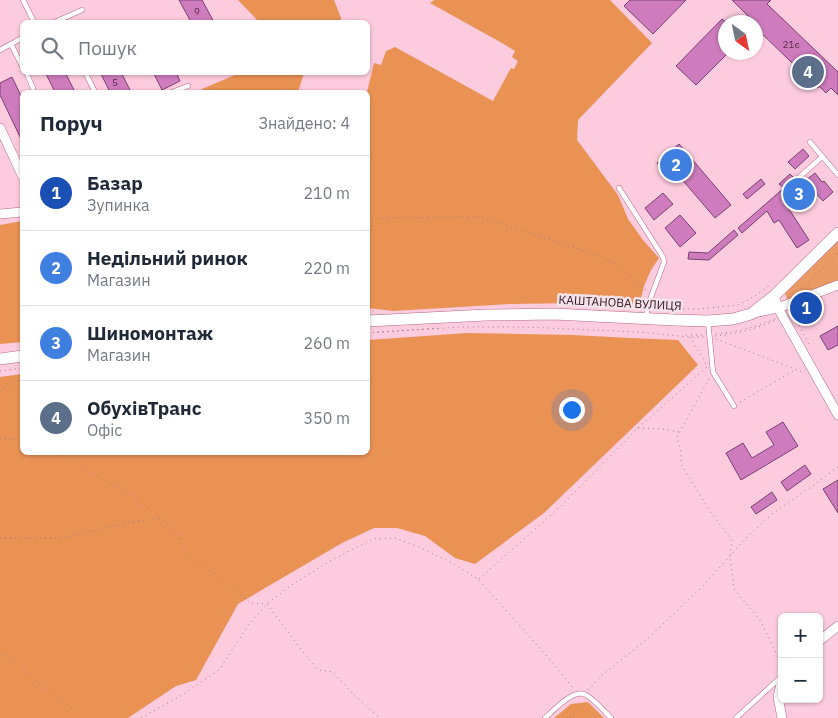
<!DOCTYPE html>
<html lang="uk">
<meta charset="utf-8">
<style>
:root{--surface:#fff;--page:#f6f6f7;--text:#1f2937;--muted:#747a83;--line:#e0e1e3;--accent:#7c3aed}
body{margin:0;font-family:"IBM Plex Sans",sans-serif;background:var(--page);color:var(--text)}
.controls{position:absolute;right:15px;bottom:15px;display:grid;overflow:hidden;border-radius:8px;box-shadow:0 1px 4px #0004}
.controls button{width:45px;height:45px;display:grid;place-items:center;padding:0;border:0;border-bottom:1px solid var(--line);background:var(--surface);color:var(--text);font:25px sans-serif}
.compass{position:absolute;left:718px;top:15px;width:45px;height:45px;border-radius:50%;background:var(--surface);box-shadow:0 1px 4px #0004;rotate:147deg}
.you{position:absolute;left:571px;top:409px;width:18px;height:18px;margin:-12px;border:4px solid #fff;border-radius:50%;background:#1a73e8;box-shadow:0 0 0 8px #1a73e833}
.badge{display:grid;place-items:center;width:32px;height:32px;border-radius:50%;background:var(--accent);color:#fff;font-size:16px;font-weight:700}
.pin{position:absolute;translate:-50% -50%;border:2px solid #fff;box-shadow:0 1px 5px #0006}
.list{margin:0;padding:0;list-style:none}
h2{display:flex;justify-content:space-between;align-items:center;height:65px;margin:0;padding:0 20px;font-size:21px}
h2 small{font-size:16px;font-weight:400;color:var(--muted)}
.list li{display:grid;grid-template-columns:32px 1fr auto;gap:15px;align-items:center;box-sizing:border-box;height:75px;padding:0 20px;border-top:1px solid var(--line)}
.list b{display:block;font-size:19px;white-space:nowrap}
.list p{margin:0;font-size:16px;white-space:nowrap;color:var(--muted)}
.list em{font-size:16px;font-style:normal;color:var(--muted)}
.icon{flex:none;width:28px;height:28px;fill:none;stroke:currentColor;stroke-width:2;stroke-linecap:round;stroke-linejoin:round}
.map{position:relative;flex:none;width:838px;height:718px;overflow:hidden}
.search{position:absolute;background:var(--surface);box-shadow:0 1px 4px #0004;left:20px;top:20px;width:350px;height:55px;display:flex;align-items:center;gap:12px;box-sizing:border-box;padding:0 18px;border-radius:8px;color:var(--muted);font-size:19px}
.panel{position:absolute;background:var(--surface);box-shadow:0 1px 4px #0004;left:20px;top:90px;width:350px;height:365px;border-radius:8px}
.map>svg:first-child{display:block}
.green{fill:#ea9a64}
.forest{fill:#ea9254}
.building{fill:#ce7cbe;stroke:#7a4170}
.lines{fill:none;stroke-linecap:round;stroke-linejoin:round}
.lane-casing{stroke:#b46988;stroke-width:5.5}
.street-casing{stroke:#b46988;stroke-width:10}
.secondary-casing{stroke:#b46988;stroke-width:12}
.path{stroke:#a27989;stroke-width:1;stroke-dasharray:1 4;stroke-linecap:butt}
.lane{stroke:#fff;stroke-width:4.5}
.street{stroke:#fff;stroke-width:9}
.secondary{stroke:#fff;stroke-width:11}
.labels{text-anchor:middle;stroke-width:5;stroke-linejoin:round;paint-order:stroke}
.number-label{font-size:10px;fill:#582e48}
.street-label{font-size:12px;fill:#311420;stroke:#f4e3e9}
</style>
<div class="map">
<svg width="838" height="718" viewBox="0 0 838 718">
<rect width="100%" height="100%" fill="#fdcbde"/>
<path class="green" d="M838 233V285L789 304 783 288Z"/>
<path class="forest" d="M238 0H334L341 18V22H259Z
M434 0H610L652 43 578 120 577 140 618 195 628 219 643 240 659 258 651 270 644 286 639 306 574 303 512 304 393 311 368 308 367 92 374 63 381 65 386 51 395 47 493 101 511 68 514 69 518 61 512 57 515 51 502 43 430 3Z
M242 72H304V73L298 92H202V89Z
M22 221V342L0 344V225Z
M467 333 573 335 630 338 678 340 698 365 544 513 475 564 455 558 425 536 397 528H374L342 543 238 604 196 680 176 686 128 718H0V377L22 374V452H368V340Z
M588 702 604 718H554L571 704Z"/>
<path class="building" d="M179 0H202L214 22H191Z
M630 0H686L653 34 624 6Z
M732 0H771L767 4 838 72V95L831 88 826 93 819 86 818 88 757 29 759 27Z
M722 19 726 22V55L696 85 676 66Z
M45 72H65L75 92H55Z
M100 72H121L131 92H110Z
M153 72H176L180 81 162 90Z
M12 77 22 98V141L0 95V83Z
M679 144 731 205 715 218 673 169 666 174 657 163Z
M803 149 809 156 795 169 788 162Z
M815 173 822 182 824 181 833 192 823 201 810 187 798 197 793 191 783 200 809 240 797 248 779 220 774 223 767 211 742 233 738 228 784 188 779 184 790 174 793 177 792 180 793 183H798L800 185Z
M761 179 765 184 747 199 743 194Z
M663 193 673 204 654 220 645 208Z
M680 215 696 233 680 247 665 228Z
M734 230 738 235 709 260 688 259 689 252 708 253Z
M838 326V345L828 350 820 336Z
M783 422 798 446 741 480 726 453 743 443 752 458 774 445 766 432Z
M805 465 811 474 787 491 781 482Z
M838 480V513L823 489Z
M772 492 777 500 756 514 751 507Z"/>
<g class="lines">
<defs>
<path id="lane" d="M23 0 34 22
M55 22 82 10
M11 44 22 66
M0 50 22 38
M26 72 33 88
M85 72 95 92
M172 92 188 86
M810 142 838 175
M796 180 822 157
M619 188 663 257 664 262 648 305 646 317
M708 321 713 372 734 406
M545 718C553 711 572 690 584 694 592 697 605 712 611 718
M736 718 781 677"/>
<path id="street" d="M0 128 22 175
M0 214 22 212
M774 296 778 308 838 415
M753 313 778 308 838 285
M819 641 838 626
M782 718 778 697 782 680"/>
<path id="secondary" d="M368 321 486 315 554 314 674 320 708 321 733 319 751 314 774 296 838 233
M0 359 22 356"/>
</defs>
<use href="#lane" class="lane-casing"/>
<use href="#street" class="street-casing"/>
<use href="#secondary" class="secondary-casing"/>
<path class="path" d="M368 222 383 218 480 217 590 253 615 263 646 290
M801 289 838 253
M653 309H698L738 305 753 297 770 285
M368 310 374 311
M792 312 809 344
M377 332 442 328
M368 333 461 327H524L639 332 690 337H704
M716 334C737 332 755 327 775 319
M686 335H702
M715 336C736 334 755 329 774 321
M690 337 706 364
M716 339 803 372
M0 371 22 368
M709 379 677 437 681 450V464L711 513 732 540 730 556 734 589 760 620 782 665
M0 391 22 378
M740 402 795 370
M638 428 662 429 679 432
M0 438 22 441
M53 452 78 462 100 478 130 494 172 527 191 560 221 578 250 603 267 604 302 651 319 670 333 672 355 696 380 718
M0 538H62L131 522 160 519
M479 579 560 507 638 428 707 367
M0 654 19 662 40 685 74 710 81 718
M588 690 602 675 646 640 701 588 748 536 772 514 814 485 838 467
M141 718 182 695 220 669 249 624 267 604 293 584 330 561 373 539 395 538 417 546 454 564 478 579 546 655 574 689
M570 718 585 702"/>
<use href="#lane" class="lane"/>
<use href="#street" class="street"/>
<use href="#secondary" class="secondary"/>
</g>
<g class="labels">
<g class="number-label">
<text x="197" y="15">9</text>
<text x="791" y="48">21є</text>
<text x="115" y="86">5</text>
</g>
<g class="street-label">
<text transform="translate(620 303) rotate(3)" y="4">КАШТАНОВА ВУЛИЦЯ</text>
</g>
</g>
</svg>
<div class="controls">
<button>+</button>
<button>−</button>
</div>
<svg class="compass" viewBox="-18 -18 36 36"><path d="M0-13l5 13h-10z" fill="#e53935"/><path d="M0 13l5-13h-10z" fill="#747a83"/></svg>
<div class="you"></div>
<div class="pin badge" style="left:806px;top:308px;background:#1a4fb4">1</div>
<div class="pin badge" style="left:676px;top:165px;background:#3f7fe0">2</div>
<div class="pin badge" style="left:799px;top:194px;background:#3f7fe0">3</div>
<div class="pin badge" style="left:808px;top:72px;background:#5c6f8a">4</div>
<div class="search"><svg class="icon" aria-label="search" viewBox="0 0 24 24"><circle cx="10" cy="10" r="6"/><path d="M15 15l6 6"/></svg>Пошук</div>
<section class="panel">
<h2>Поруч<small>Знайдено: 4</small></h2>
<ul class="list">
<li><span class="badge" style="background:#1a4fb4">1</span><div><b>Базар</b><p>Зупинка</p></div><em>210 m</em></li>
<li><span class="badge" style="background:#3f7fe0">2</span><div><b>Недільний ринок</b><p>Магазин</p></div><em>220 m</em></li>
<li><span class="badge" style="background:#3f7fe0">3</span><div><b>Шиномонтаж</b><p>Магазин</p></div><em>260 m</em></li>
<li><span class="badge" style="background:#5c6f8a">4</span><div><b>ОбухівТранс</b><p>Офіс</p></div><em>350 m</em></li>
</ul>
</section>
</div>
